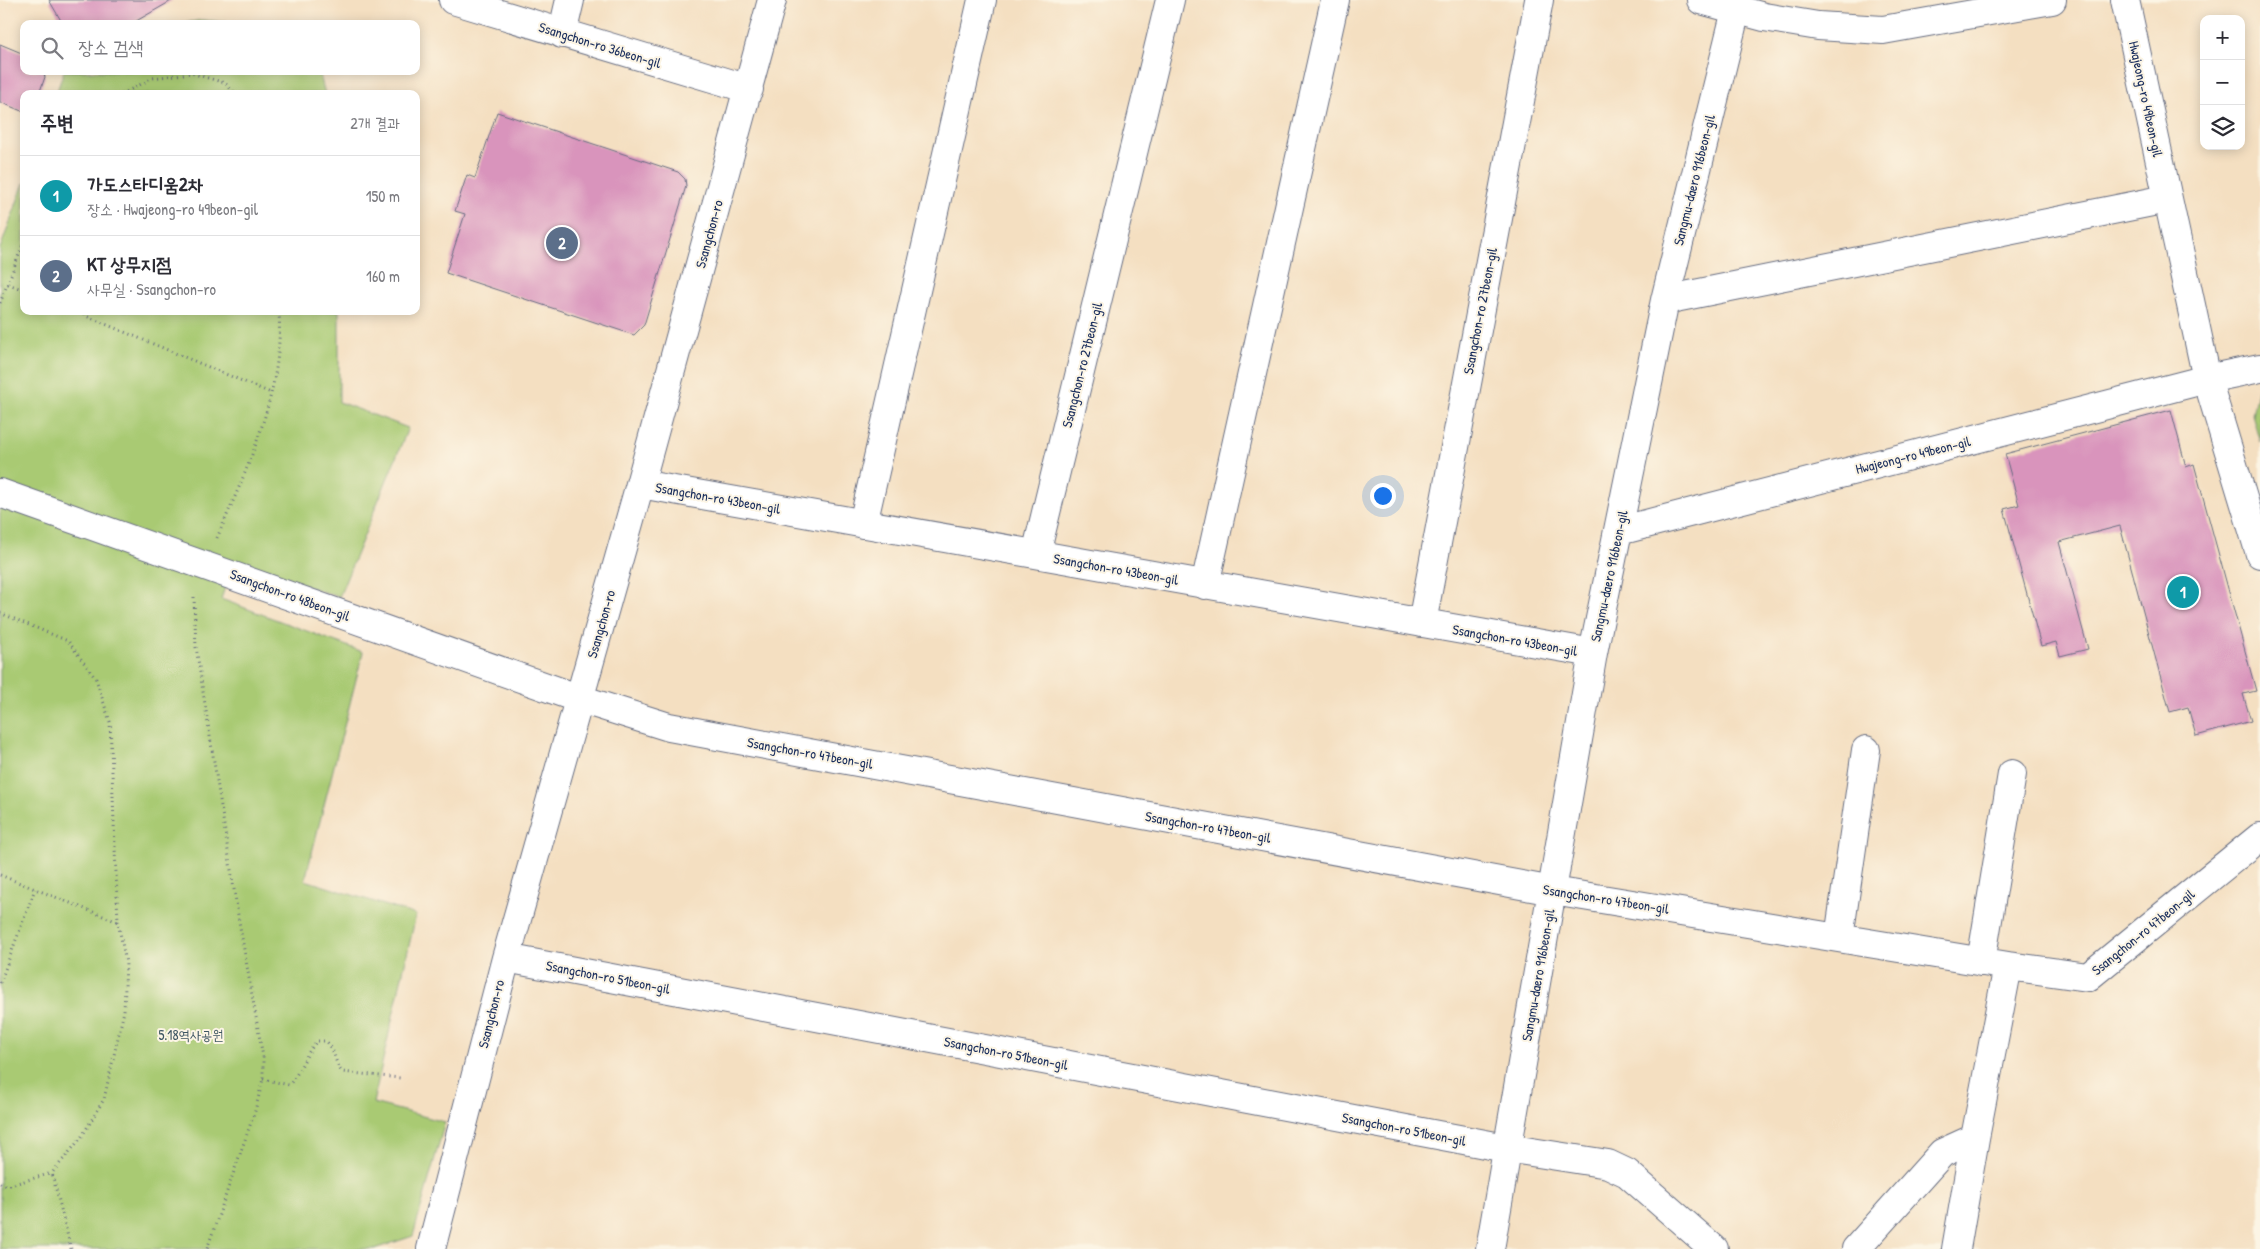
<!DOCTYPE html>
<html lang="ko">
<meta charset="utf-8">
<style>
:root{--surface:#fff;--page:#f2f2f3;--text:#2b2b33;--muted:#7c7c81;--line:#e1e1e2;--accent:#b5179e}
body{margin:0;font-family:"Patrick Hand","Poor Story",sans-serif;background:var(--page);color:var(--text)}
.controls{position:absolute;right:15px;top:15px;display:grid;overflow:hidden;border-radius:10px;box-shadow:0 2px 12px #0003}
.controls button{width:45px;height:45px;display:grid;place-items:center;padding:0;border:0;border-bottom:1px solid var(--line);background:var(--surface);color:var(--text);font:25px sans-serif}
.you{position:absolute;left:1382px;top:495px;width:18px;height:18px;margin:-12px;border:4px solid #fff;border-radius:50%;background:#1a73e8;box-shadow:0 0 0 8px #1a73e833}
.badge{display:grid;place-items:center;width:32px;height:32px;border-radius:50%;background:var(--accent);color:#fff;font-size:16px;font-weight:700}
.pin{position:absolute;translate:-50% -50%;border:2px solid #fff;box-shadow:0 1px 5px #0006}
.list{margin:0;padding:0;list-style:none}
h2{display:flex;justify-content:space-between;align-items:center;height:65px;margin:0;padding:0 20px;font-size:21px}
h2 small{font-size:16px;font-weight:400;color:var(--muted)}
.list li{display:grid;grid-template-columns:32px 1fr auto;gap:15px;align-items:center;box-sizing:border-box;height:80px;padding:0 20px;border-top:1px solid var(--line)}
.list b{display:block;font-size:19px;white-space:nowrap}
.list p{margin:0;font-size:16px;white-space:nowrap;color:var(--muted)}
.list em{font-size:16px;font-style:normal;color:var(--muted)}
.icon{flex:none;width:28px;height:28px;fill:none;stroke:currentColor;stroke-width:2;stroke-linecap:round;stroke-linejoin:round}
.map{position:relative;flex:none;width:2260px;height:1249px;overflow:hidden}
.search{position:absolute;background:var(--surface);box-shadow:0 2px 12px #0003;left:20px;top:20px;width:400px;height:55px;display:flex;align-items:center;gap:12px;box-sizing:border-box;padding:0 18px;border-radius:10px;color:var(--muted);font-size:19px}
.panel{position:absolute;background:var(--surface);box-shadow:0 2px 12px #0003;left:20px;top:90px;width:400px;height:225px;border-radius:10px}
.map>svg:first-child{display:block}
.park{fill:#a9ca73;stroke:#627c68}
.building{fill:#d994bc}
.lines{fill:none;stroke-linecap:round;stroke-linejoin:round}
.minor-casing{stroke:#676d81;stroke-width:30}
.path{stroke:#676d81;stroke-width:3;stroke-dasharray:1 4;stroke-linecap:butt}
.minor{stroke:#fff;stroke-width:28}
.labels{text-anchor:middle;stroke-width:4;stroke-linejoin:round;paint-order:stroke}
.street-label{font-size:14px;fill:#1b2f5e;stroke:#fcf5e5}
.park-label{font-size:14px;fill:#3e5663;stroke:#fcf5e5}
</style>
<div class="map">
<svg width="2260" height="1249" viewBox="0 0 2260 1249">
<rect width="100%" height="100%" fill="#fcf5e5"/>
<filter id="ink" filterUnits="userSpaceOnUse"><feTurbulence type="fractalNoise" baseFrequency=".02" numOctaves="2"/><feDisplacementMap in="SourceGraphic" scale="10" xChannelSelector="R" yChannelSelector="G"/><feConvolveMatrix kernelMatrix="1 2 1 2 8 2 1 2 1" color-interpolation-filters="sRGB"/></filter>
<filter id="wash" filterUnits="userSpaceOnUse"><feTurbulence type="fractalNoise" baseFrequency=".0096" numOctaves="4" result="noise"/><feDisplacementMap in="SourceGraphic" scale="20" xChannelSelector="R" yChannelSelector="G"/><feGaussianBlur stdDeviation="1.12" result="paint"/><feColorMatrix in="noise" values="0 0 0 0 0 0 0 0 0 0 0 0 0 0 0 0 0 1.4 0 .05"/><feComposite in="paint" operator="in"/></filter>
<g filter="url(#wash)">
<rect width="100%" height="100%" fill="#f4dfc1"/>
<path class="park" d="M202 20 248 24H179Z
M64 71H319L325 94H56Z
M24 183V311H339V402L408 428 339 597 234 561 221 599 363 652 305 880 416 915 373 1103 445 1122 413 1236 374 1249H0V249Z
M2259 381 2260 382V442L2252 414Z"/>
<g id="blocks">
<path class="building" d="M49 0H173L131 24H63Z
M0 44 24 54V71H43L45 77 39 94H24V112L0 102Z
M497 112 678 172 685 179 686 186 644 325 634 335 446 273 465 214 455 211 467 175 475 178Z
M2171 410 2186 467 2194 464 2256 691 2243 694 2251 721 2196 736 2188 707 2170 712 2120 526 2059 542 2088 649 2060 656 2056 642 2041 646 2004 509 2019 505 2005 454Z"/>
</g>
</g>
<g filter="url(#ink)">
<use href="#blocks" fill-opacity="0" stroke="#676d81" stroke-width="1"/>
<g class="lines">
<defs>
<path id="minor" d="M453 0 749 89
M1701 0 1764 17 1818 26 1883 30 2052 0
M562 34 570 0
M1665 300 2167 199
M2260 368 2207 379 2260 554
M640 484 1593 653
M0 493 580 699 669 727 1553 891 2008 966 1975 1138 1956 1249
M863 524 982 0
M1619 531 2207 379 2125 0
M1036 554 1170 0
M1205 585 1335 0
M1422 623 1539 0
M1839 938 1866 750
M506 958 1506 1148 1608 1164 1627 1173 1714 1249
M1981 962 2012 774
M2008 966 2088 977 2260 837
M431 1249 506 958 640 484 772 0
M1490 1249 1593 653 1665 300 1736 10
M1856 1249 1942 1153 1975 1138"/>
</defs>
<use href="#minor" class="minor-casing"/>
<path class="path" d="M122 94 153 78 191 73 225 83 236 94
M8 284 24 290
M0 303 24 242
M74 311 271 393
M217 538C248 467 284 390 279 311
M194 597 196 647 239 921 263 1057V1079L255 1111 207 1249
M0 613 68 641 96 679 110 722 118 922
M0 875 118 922 126 963 124 1011 104 1099 81 1138 52 1173 71 1249
M0 983 35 889
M263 1079 289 1085C301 1071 305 1054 317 1041H326C337 1052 333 1061 342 1072L400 1078
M0 1183 7 1186 52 1173"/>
<use href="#minor" class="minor"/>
</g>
</g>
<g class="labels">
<g class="street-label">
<text transform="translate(600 45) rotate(17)" y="5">Ssangchon-ro 36beon-gil</text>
<text transform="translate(2146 99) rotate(78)" y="5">Hwajeong-ro 49beon-gil</text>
<text transform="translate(1694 180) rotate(-76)" y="5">Sangmu-daero 916beon-gil</text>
<text transform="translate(709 234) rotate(-75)" y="5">Ssangchon-ro</text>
<text transform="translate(1480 311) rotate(-79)" y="5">Ssangchon-ro 27beon-gil</text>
<text transform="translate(1082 365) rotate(-76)" y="5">Ssangchon-ro 27beon-gil</text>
<text transform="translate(1913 455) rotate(-14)" y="5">Hwajeong-ro 49beon-gil</text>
<text transform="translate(718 498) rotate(10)" y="5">Ssangchon-ro 43beon-gil</text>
<text transform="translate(1116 569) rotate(10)" y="5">Ssangchon-ro 43beon-gil</text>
<text transform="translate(1609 576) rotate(-78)" y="5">Sangmu-daero 916beon-gil</text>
<text transform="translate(290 595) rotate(20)" y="5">Ssangchon-ro 48beon-gil</text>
<text transform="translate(601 624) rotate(-74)" y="5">Ssangchon-ro</text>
<text transform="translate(1515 640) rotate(10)" y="5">Ssangchon-ro 43beon-gil</text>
<text transform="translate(810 753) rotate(10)" y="5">Ssangchon-ro 47beon-gil</text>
<text transform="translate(1208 827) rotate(10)" y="5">Ssangchon-ro 47beon-gil</text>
<text transform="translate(1606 899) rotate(9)" y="5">Ssangchon-ro 47beon-gil</text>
<text transform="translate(2143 932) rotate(-39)" y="5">Ssangchon-ro 47beon-gil</text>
<text transform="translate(1538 975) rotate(-80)" y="5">Sangmu-daero 916beon-gil</text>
<text transform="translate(608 977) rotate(11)" y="5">Ssangchon-ro 51beon-gil</text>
<text transform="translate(491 1014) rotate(-76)" y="5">Ssangchon-ro</text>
<text transform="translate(1006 1053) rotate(11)" y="5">Ssangchon-ro 51beon-gil</text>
<text transform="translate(1404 1129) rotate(11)" y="5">Ssangchon-ro 51beon-gil</text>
</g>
<g class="park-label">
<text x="191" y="1040">5.18역사공원</text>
</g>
</g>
</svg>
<div class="controls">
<button>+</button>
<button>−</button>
<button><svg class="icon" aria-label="layers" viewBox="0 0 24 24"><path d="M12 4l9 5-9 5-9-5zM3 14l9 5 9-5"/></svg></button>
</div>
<div class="you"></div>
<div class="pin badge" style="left:2183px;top:592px;background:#0f9aa8">1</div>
<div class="pin badge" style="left:562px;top:243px;background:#5c6f8a">2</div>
<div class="search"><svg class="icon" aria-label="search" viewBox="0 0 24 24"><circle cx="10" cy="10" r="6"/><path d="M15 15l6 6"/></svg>장소 검색</div>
<section class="panel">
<h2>주변<small>2개 결과</small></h2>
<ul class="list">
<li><span class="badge" style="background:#0f9aa8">1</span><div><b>가도스타디움2차</b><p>장소 · Hwajeong-ro 49beon-gil</p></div><em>150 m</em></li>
<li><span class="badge" style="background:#5c6f8a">2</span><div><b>KT 상무지점</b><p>사무실 · Ssangchon-ro</p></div><em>160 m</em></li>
</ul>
</section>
</div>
